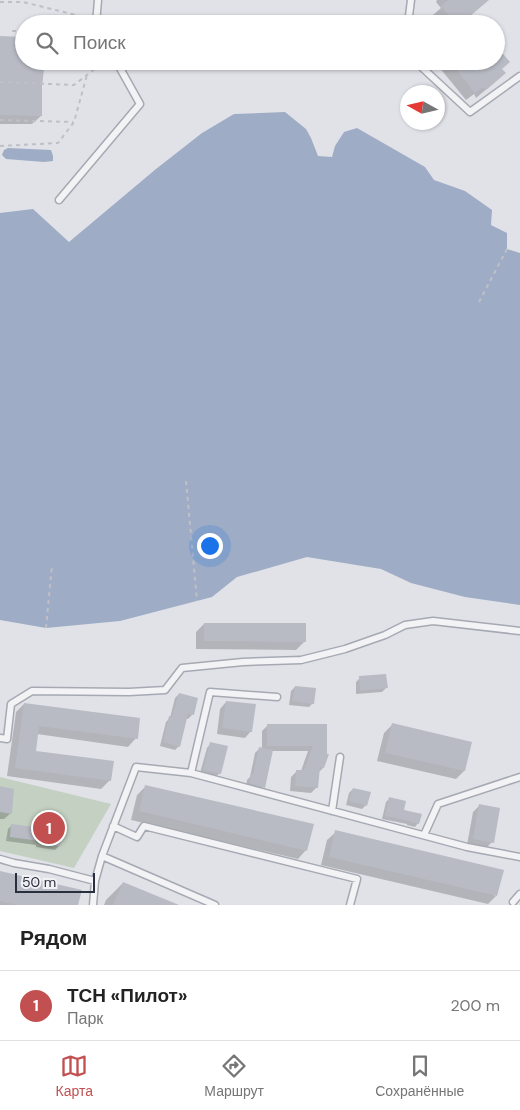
<!DOCTYPE html>
<html lang="ru">
<meta charset="utf-8">
<style>
:root{--surface:#fff;--page:#f2f2f2;--text:#222;--muted:#767676;--line:#e0e0e0;--accent:#c25051}
body{margin:0;font-family:"DM Sans",sans-serif;background:var(--page);color:var(--text)}
.compass{position:absolute;left:400px;top:85px;width:45px;height:45px;border-radius:50%;background:var(--surface);box-shadow:0 1px 4px #0004;rotate:278deg}
.scale{position:absolute;left:15px;bottom:12px;width:80px;box-sizing:border-box;padding-left:5px;border:2px solid #2a2f3e;border-top:0;font-size:14px;line-height:18px;white-space:nowrap;color:#2a2f3e;-webkit-text-stroke:4px #f0f1f5;paint-order:stroke}
.you{position:absolute;left:209px;top:545px;width:18px;height:18px;margin:-12px;border:4px solid #fff;border-radius:50%;background:#1a73e8;box-shadow:0 0 0 8px #1a73e833}
.badge{display:grid;place-items:center;width:32px;height:32px;border-radius:50%;background:var(--accent);color:#fff;font-size:16px;font-weight:700}
.pin{position:absolute;translate:-50% -50%;border:2px solid #fff;box-shadow:0 1px 5px #0006}
.list{margin:0;padding:0;list-style:none}
h2{display:flex;justify-content:space-between;align-items:center;height:65px;margin:0;padding:0 20px;font-size:21px}
h2 small{font-size:16px;font-weight:400;color:var(--muted)}
.list li{display:grid;grid-template-columns:32px 1fr auto;gap:15px;align-items:center;box-sizing:border-box;height:70px;padding:0 20px;border-top:1px solid var(--line)}
.list b{display:block;font-size:19px;white-space:nowrap}
.list p{margin:0;font-size:16px;white-space:nowrap;color:var(--muted)}
.list em{font-size:16px;font-style:normal;color:var(--muted)}
.icon{flex:none;width:28px;height:28px;fill:none;stroke:currentColor;stroke-width:2;stroke-linecap:round;stroke-linejoin:round}
.map{position:relative;flex:none;width:520px;height:905px;overflow:hidden}
.search{position:absolute;background:var(--surface);box-shadow:0 1px 4px #0004;left:15px;right:15px;top:15px;height:55px;display:flex;align-items:center;gap:12px;box-sizing:border-box;padding:0 18px;border-radius:28px;color:var(--muted);font-size:19px}
.sheet{height:135px;background:var(--surface)}
nav{display:flex;justify-content:space-around;align-items:center;box-sizing:border-box;height:70px;border-top:1px solid var(--line);background:var(--surface);font-size:14px;color:var(--muted)}
nav a{display:grid;justify-items:center;gap:2px}
nav .on{color:var(--accent)}
.map>svg:first-child{display:block}
.green{fill:#c4d1c2}
.water{fill:#9eacc5}
.shadow{fill:#0003}
.building{fill:#b8bbc4}
.lines{fill:none;stroke-linecap:round;stroke-linejoin:round}
.lane-casing{stroke:#a6a9b2;stroke-width:9}
.path{stroke:#bfc0c6;stroke-width:2;stroke-dasharray:4 4;stroke-linecap:butt}
.lane{stroke:#f3f3f6;stroke-width:6}
</style>
<div class="map">
<svg width="520" height="905" viewBox="0 0 520 905">
<rect width="100%" height="100%" fill="#e0e2e8"/>
<path class="green" d="M0 777 111 804 74 868 0 851Z"/>
<path class="water" d="M285 112 306 129 311 138 318 156 332 157 335 146 344 132 357 128 425 167 434 180 465 191 492 210 491 225 507 233V249L520 253V605L465 597 411 583 381 569 307 557 237 577 212 597 120 621 46 628 0 620V213L33 209 69 242 156 169 202 133 234 114Z
M8 148 51 150 53 156V161L44 162 6 159 2 155 4 150Z"/>
<path class="shadow" d="M437 0H488L470 16 476 24H441L433 15 441 8 436 2Z
M0 37 24 61 40 86 41 116 32 124H0Z
M434 61H496L501 69 496 81 476 98 474 94 466 100Z
M204 624 305 641 296 650 196 649V632Z
M360 678 386 688 382 692 356 694V682Z
M295 687 313 703 309 707 289 705 291 691Z
M179 694 192 715 188 719 186 718 179 746 175 750 160 746 166 722 170 718 175 698Z
M226 702 251 731 245 738 217 734 220 709Z
M24 704 136 738 128 747 37 734 35 752 110 780 101 789 7 776 16 712Z
M268 725H326L323 768 318 773 317 787 311 793 290 791 291 777 297 771H301L308 751H271L263 787 259 791 246 787 247 780 250 777 255 753 259 749H262V731Z
M392 725 470 743 464 771 456 779 377 761 384 733Z
M211 743 220 773 215 777 200 773 207 748Z
M146 786 306 850 298 859 131 820 137 795Z
M0 787 11 813 4 819H0Z
M353 789 366 805 362 809 346 805 349 793Z
M389 799 403 811 418 823 415 827 407 825V824L382 819 386 802Z
M479 806 492 842 486 848 467 845 473 812Z
M44 824 59 846 55 850 36 847V845L6 841 8 829 12 825 39 829Z
M336 832 496 896 488 904 321 865 327 840Z
M0 872 77 905H0Z
M123 883 177 905H104L106 900Z"/>
<path class="building" d="M448 0H489L471 15 478 24H456L441 6Z
M0 36 24 37V61H45L42 86V116L0 115Z
M496 46 510 62 502 69 506 73 486 90 483 87 475 93 449 61H496Z
M204 623H306V642L204 641Z
M386 674 388 688 360 691 359 676Z
M295 686 316 688 314 704 292 701Z
M179 693 198 698 194 715 188 714 180 747 163 742 169 716 172 717Z
M226 701 256 704 252 732 222 728Z
M24 703 140 718 138 739 39 726 36 751 114 761 111 781 15 768Z
M392 723 472 742 465 771 385 753Z
M267 724H327V754H329L324 768 320 767 318 788 295 786 296 770H304L313 746H267Z
M210 742 228 746 221 774 203 770Z
M259 747 273 750 265 788 249 783 251 774 253 775Z
M145 785 314 824 307 851 139 811Z
M0 786 14 789 12 814 0 812Z
M353 788 371 792 367 806 349 801Z
M389 797 406 801 404 810 422 814 419 824 410 822V821L385 816Z
M479 804 500 808 494 843 473 839Z
M43 823 63 826 60 846 39 844 40 841 10 837 11 824 42 828Z
M335 830 504 870 497 896 329 857Z
M0 871 82 890 78 905H17L0 901Z
M123 882 179 905H113Z"/>
<g class="lines">
<defs>
<path id="lane" d="M96 24 98 0
M408 24 411 0
M415 61 470 112 520 76
M59 200 140 104 116 61
M0 738 7 739 11 704 32 691 129 692 165 690 182 668 243 662 301 660 345 649 385 635 405 625 433 621 520 631
M191 773 210 692 277 697
M332 811 340 757
M113 826 137 837 144 826 357 879 350 905
M424 835 438 804 520 777
M102 856 215 905
M0 859 14 863 49 869 95 881
M513 902 520 894
M93 905 95 881 102 856 136 767 191 773 467 847 520 857"/>
</defs>
<use href="#lane" class="lane-casing"/>
<path class="path" d="M0 2H23L88 18
M12 31H24
M0 82 74 85 105 61
M0 120 73 122
M0 146 58 143 74 122 87 75
M479 302 507 249
M186 481 197 601
M46 628 52 565"/>
<use href="#lane" class="lane"/>
</g>
</svg>
<svg class="compass" viewBox="-18 -18 36 36"><path d="M0-13l5 13h-10z" fill="#e53935"/><path d="M0 13l5-13h-10z" fill="#767676"/></svg>
<div class="scale">50 m</div>
<div class="you"></div>
<div class="pin badge" style="left:49px;top:828px">1</div>
<div class="search"><svg class="icon" aria-label="search" viewBox="0 0 24 24"><circle cx="10" cy="10" r="6"/><path d="M15 15l6 6"/></svg>Поиск</div>
</div>
<section class="sheet">
<h2>Рядом<small></small></h2>
<ul class="list">
<li><span class="badge">1</span><div><b>ТСН «Пилот»</b><p>Парк</p></div><em>200 m</em></li>
</ul>
</section>
<nav>
<a class="on"><svg class="icon" aria-label="map" viewBox="0 0 24 24"><path d="M3 6l6-2 6 2 6-2v14l-6 2-6-2-6 2zM9 4v14M15 6v14"/></svg>Карта</a>
<a><svg class="icon" aria-label="directions" viewBox="0 0 24 24"><path d="M12 3l9 9-9 9-9-9zM9 14v-3h6M13 9l2 2-2 2"/></svg>Маршрут</a>
<a><svg class="icon" aria-label="saved" viewBox="0 0 24 24"><path d="M7 4h10v16l-5-4-5 4z"/></svg>Сохранённые</a>
</nav>
